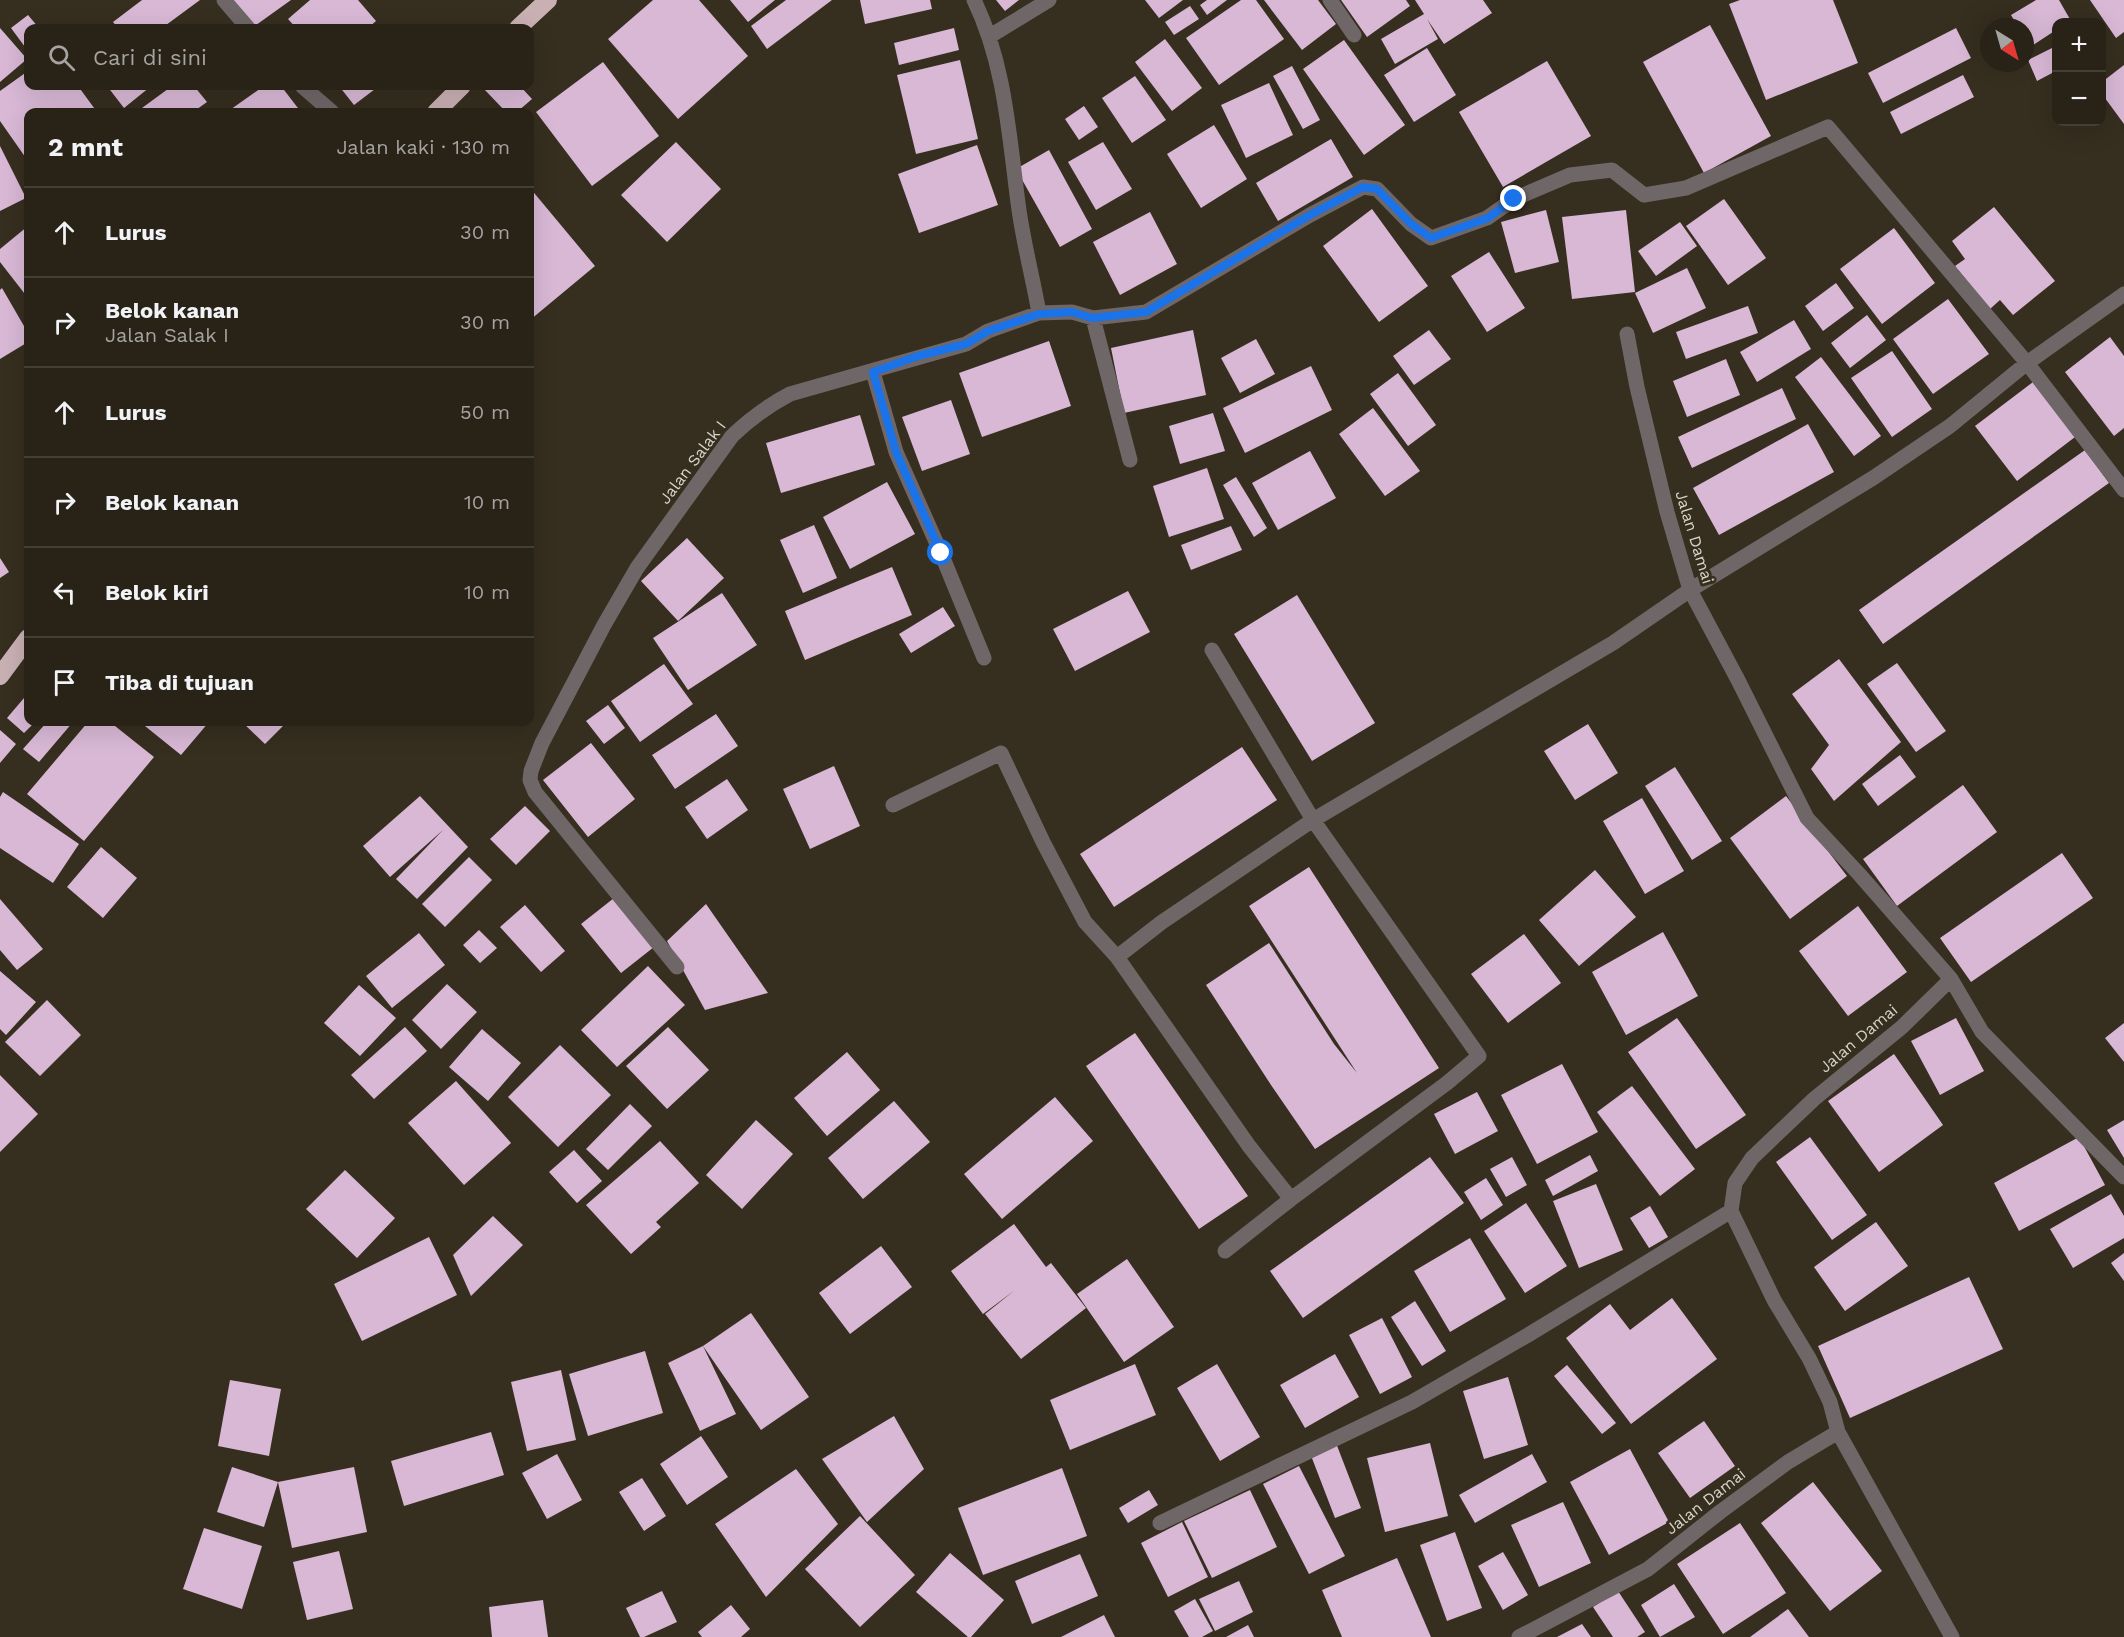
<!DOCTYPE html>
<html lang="id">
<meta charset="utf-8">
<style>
:root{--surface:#282217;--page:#342f24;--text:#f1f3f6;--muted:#a5a4a1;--line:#443f36}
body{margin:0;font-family:"Work Sans",sans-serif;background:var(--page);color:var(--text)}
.controls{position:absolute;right:18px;top:18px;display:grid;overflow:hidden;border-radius:12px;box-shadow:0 6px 24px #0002}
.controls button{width:54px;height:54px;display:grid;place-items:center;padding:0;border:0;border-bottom:2px solid var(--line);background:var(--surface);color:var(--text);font:30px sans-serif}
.compass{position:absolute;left:1980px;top:18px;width:54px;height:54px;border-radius:50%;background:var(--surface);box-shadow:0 6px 24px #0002;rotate:143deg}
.stop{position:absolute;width:18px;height:18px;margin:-14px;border:4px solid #1a73e8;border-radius:50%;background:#fff}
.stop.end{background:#1a73e8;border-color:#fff;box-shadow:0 2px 6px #0008}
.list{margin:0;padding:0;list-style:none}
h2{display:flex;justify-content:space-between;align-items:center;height:78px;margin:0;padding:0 24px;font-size:26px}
h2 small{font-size:20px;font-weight:400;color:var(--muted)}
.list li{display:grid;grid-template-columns:39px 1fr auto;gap:18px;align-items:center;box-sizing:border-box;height:90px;padding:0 24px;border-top:2px solid var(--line)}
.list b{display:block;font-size:22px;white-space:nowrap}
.list p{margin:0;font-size:20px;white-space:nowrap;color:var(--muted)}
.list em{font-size:20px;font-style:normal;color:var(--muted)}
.icon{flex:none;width:33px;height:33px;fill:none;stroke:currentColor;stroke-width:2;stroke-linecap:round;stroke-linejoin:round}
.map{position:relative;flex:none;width:2124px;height:1637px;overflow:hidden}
.search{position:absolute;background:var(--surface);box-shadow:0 6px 24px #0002;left:24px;top:24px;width:510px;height:66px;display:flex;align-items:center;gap:15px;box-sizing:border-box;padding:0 21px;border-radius:12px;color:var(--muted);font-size:22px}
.panel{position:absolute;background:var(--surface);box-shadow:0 6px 24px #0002;left:24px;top:108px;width:510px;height:618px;border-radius:12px}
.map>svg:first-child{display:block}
.building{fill:#d8b8d5}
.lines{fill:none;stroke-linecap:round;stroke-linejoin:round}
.minor{stroke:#6f6667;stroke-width:15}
.highway{stroke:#c8b0b3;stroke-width:18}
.route{stroke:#1a73e8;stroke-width:8}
.labels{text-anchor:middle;stroke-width:6;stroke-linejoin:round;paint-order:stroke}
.street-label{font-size:16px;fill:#d9d4ca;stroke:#362e1f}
</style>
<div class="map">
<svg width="2124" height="1637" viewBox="0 0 2124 1637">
<rect width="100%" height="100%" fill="#362e1f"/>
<path class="building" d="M142 0H200L162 28H118L113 22Z
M231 0H291L252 28Z
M310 0H358L376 21 368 28H296L288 19Z
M653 0H699L748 56 678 119 608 39Z
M730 0H775L748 22Z
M786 0H832L767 49 751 26Z
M860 0H930L932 9 865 24Z
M996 0H1019L1005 11Z
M1145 0H1183L1159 18Z
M1207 0H1227L1207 15 1200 5Z
M1241 0H1256L1284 39 1219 85 1186 38Z
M1264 0H1318L1336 24 1302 50Z
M1341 0H1406L1410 6 1367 37Z
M1415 0H1483L1492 13 1444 44 1427 19 1438 39 1395 64 1381 39 1424 14Z
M1740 0H1833L1858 63 1766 100 1729 4Z
M2036 0H2059L2071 21 2056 22V30L2030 47 2025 38V27H2018L2011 15Z
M2090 0H2124V32L2116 38Z
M1190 6 1199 19 1174 35 1165 22Z
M28 15 39 28H28V51L11 28Z
M1710 25 1771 136 1704 173 1643 62Z
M0 28 27 59 0 82Z
M954 28 959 50 899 65 894 43Z
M1956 28 1971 58 1883 103 1868 73Z
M1165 39 1202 88 1172 111 1135 62Z
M1344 40 1405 125 1364 155 1303 69Z
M2056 46V71L2037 81 2028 60Z
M1427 48 1456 95 1414 122 1384 75Z
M960 60 978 139 916 154 897 75Z
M1547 61 1591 136 1503 187 1459 112Z
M603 62 659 136 592 186 536 112Z
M2124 65V124L2102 94V82Z
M1292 66 1320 120 1303 129 1273 76Z
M28 71V86H78L97 112H28V161L0 121V91Z
M1963 75 1974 97 1901 134 1890 112Z
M1135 76 1166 120 1132 143 1102 98Z
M1269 83 1293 135 1246 158 1221 105Z
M107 86H149L150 87 124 108Z
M172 86H194L207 102 193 112H145L142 108Z
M264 86H281L301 112H227Z
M339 86H379L354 105Z
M488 86H520L532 99 517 112H506L484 89Z
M1084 106 1098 127 1079 140 1065 119Z
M1214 125 1247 179 1201 208 1167 154Z
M1331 139 1353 177 1278 221 1256 183Z
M676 142 721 189 667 242 621 195Z
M1103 142 1132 189 1096 210 1068 162Z
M977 145 998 205 919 233 898 174Z
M0 146 26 198 0 211Z
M1049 150 1092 229 1060 247 1016 169Z
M530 188 595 266 530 320Z
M1724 199 1766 258 1728 285 1686 226Z
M1994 207 2055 281 2013 315 2000 300 1990 309 1955 266 1965 259 1952 241Z
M1372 209 1428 286 1379 322 1323 246Z
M1546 210 1559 262 1515 273 1501 222Z
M1626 210 1635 292 1572 299 1562 217Z
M1150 212 1177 264 1120 295 1093 242Z
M1680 222 1697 246 1656 276 1638 251Z
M28 226V298L0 262V249Z
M1894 228 1935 283 1882 324 1840 269Z
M1489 252 1525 308 1487 332 1451 276Z
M1687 268 1706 308 1653 333 1635 293Z
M1836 283 1854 308 1823 331 1805 306Z
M2 288 28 333V342L0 359V290Z
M1948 299 1989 354 1933 394 1893 339Z
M1748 306 1758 333 1686 359 1676 332Z
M1867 315 1886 340 1850 368 1831 343Z
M1794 320 1811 349 1757 382 1740 352Z
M1193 330 1206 395 1124 413 1111 348Z
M1429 330 1451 359 1414 385 1393 356Z
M2110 337 2124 356V428L2114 436 2065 372Z
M1256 339 1275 374 1240 393 1221 358Z
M1049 341 1071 406 982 437 959 373Z
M1892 351 1932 409 1892 437 1851 378Z
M1821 357 1881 436 1854 456 1795 377Z
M1726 359 1740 395 1687 417 1673 381Z
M1311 366 1332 410 1245 453 1223 408Z
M1398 373 1436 425 1408 446 1370 394Z
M2037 379 2079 434 2017 481 1975 426Z
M1782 388 1796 419 1692 468 1678 437Z
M951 400 970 454 922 471 902 417Z
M1373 408 1420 471 1385 496 1339 434Z
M1213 413 1225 451 1180 464 1169 426Z
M860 415 875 465 781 493 766 443Z
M1808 424 1834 472 1719 535 1693 488Z
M2085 450 2109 483 1883 644 1859 610Z
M1310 451 1336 498 1278 530 1252 483Z
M1207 468 1224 519 1169 537 1153 486Z
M1236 477 1267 528 1254 537 1223 485Z
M887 482 915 534 850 569 823 517Z
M814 525 837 578 803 593 780 540Z
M1231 526 1242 550 1191 570 1181 545Z
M687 538 724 578 678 621 641 581Z
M0 558 9 572 0 578Z
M892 567 912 615 805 660 785 611Z
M1128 591 1150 632 1075 671 1053 629Z
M722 593 757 645 688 690 653 638Z
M1297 595 1375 723 1312 761 1234 634Z
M943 607 955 626 911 653 899 634Z
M1839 659 1901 742 1834 801 1811 769 1829 745 1792 694Z
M1897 663 1946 731 1916 752 1867 684Z
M664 664 693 704 640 742 611 701Z
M24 698 28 702V722H35L24 733 7 718Z
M608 705 625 728 604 744 586 721Z
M716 714 738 746 675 789 652 755Z
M47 722H73L39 762 23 749Z
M88 722H110L154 757 84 841 27 794Z
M140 722H209L181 755Z
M242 722H287L265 744Z
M1588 724 1618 773 1575 800 1544 751Z
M0 730 16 744 0 763Z
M591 743 635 799 588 837 543 780Z
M1242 747 1277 800 1114 907 1080 854Z
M1900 755 1916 777 1878 806 1862 784Z
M834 766 860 826 810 849 783 789Z
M1675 767 1722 841 1692 860 1645 786Z
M727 779 748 810 707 839 685 807Z
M1963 785 1997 832 1897 906 1863 859Z
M3 792 79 844 53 883 0 848V797Z
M420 796 468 847 417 899 396 879 443 830 390 877 363 846Z
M1786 796 1847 876 1790 919 1730 838Z
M1642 798 1684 871 1645 894 1603 821Z
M525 806 550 831 516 865 490 839Z
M101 847 137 878 103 918 67 887Z
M2062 853 2093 898 1971 982 1940 938Z
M469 857 492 880 445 927 422 904Z
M1309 867 1439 1068 1315 1149 1271 1085 1206 985 1269 943 1334 1044 1357 1073 1249 906Z
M1595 870 1636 917 1579 966 1539 920Z
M614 898 654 947 621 973 581 924Z
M0 899 43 949 17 970 0 950Z
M706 904 768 993 705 1010 667 941Z
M525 905 565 951 541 972 500 927Z
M1858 906 1907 972 1848 1016 1799 951Z
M479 930 497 948 480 963 463 945Z
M1663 932 1698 996 1626 1035 1592 972Z
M419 933 445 965 392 1008 366 976Z
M1524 934 1561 983 1508 1023 1471 974Z
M648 966 685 1005 617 1067 581 1030Z
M0 971 36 1002 6 1035 0 1029Z
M447 984 477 1012 441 1049 412 1020Z
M359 985 396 1018 360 1056 324 1023Z
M47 1000 81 1035 40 1076 5 1042Z
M1677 1018 1746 1115 1696 1149 1628 1052Z
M1956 1018 1984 1071 1940 1095 1911 1041Z
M2124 1023V1062L2105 1038Z
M405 1027 427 1051 374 1099 351 1075Z
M668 1027 709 1070 667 1109 626 1066Z
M482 1029 521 1063 488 1101 449 1067Z
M1135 1033 1248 1196 1199 1229 1086 1066Z
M560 1045 611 1095 558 1147 508 1097Z
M847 1052 880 1090 827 1136 794 1098Z
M1894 1054 1943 1125 1879 1172 1828 1101Z
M1562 1064 1598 1132 1537 1164 1501 1095Z
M0 1075 38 1114 0 1152Z
M456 1081 511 1143 464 1185 408 1123Z
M1632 1086 1695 1169 1660 1196 1597 1112Z
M1477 1092 1498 1131 1455 1154 1434 1114Z
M1055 1097 1093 1141 1002 1219 964 1174Z
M894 1101 930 1142 863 1199 828 1158Z
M630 1104 652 1126 608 1170 586 1149Z
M756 1120 793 1154 742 1209 706 1175Z
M2124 1120V1158L2107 1130Z
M1810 1137 1867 1215 1832 1240 1776 1162Z
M2079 1137 2105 1185 2019 1231 1994 1183Z
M660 1141 699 1183 656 1222 661 1227 631 1254 586 1205Z
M574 1150 602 1181 577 1203 549 1172Z
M1590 1155 1598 1171 1553 1196 1545 1180Z
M1430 1157 1464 1203 1303 1318 1270 1271Z
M1512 1157 1527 1185 1506 1197 1490 1169Z
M345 1170 395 1218 357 1258 306 1209Z
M1486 1178 1503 1205 1481 1220 1464 1192Z
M1596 1184 1623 1250 1579 1268 1553 1201Z
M2111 1194 2124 1216V1238L2073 1268 2050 1229Z
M1526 1203 1567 1266 1525 1293 1484 1231Z
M1650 1206 1668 1237 1649 1248 1630 1218Z
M493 1216 523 1245 471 1296 453 1255Z
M1876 1222 1908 1266 1845 1311 1814 1267Z
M1014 1224 1046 1267 1051 1263 1086 1308 1021 1359 985 1314 1015 1290 983 1314 951 1271Z
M429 1237 457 1295 362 1341 334 1284Z
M1470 1238 1506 1299 1450 1332 1414 1271Z
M881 1246 912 1287 850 1334 819 1293Z
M2124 1253V1281L2111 1263Z
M1127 1259 1174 1327 1124 1362 1077 1294Z
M1969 1277 2003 1349 1850 1418 1818 1346Z
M1672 1298 1717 1359 1631 1424 1566 1338 1610 1304 1630 1330Z
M1415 1301 1446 1351 1422 1366 1391 1317Z
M751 1313 809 1397 761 1430 703 1346 736 1414 700 1431 668 1363 703 1346Z
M1382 1318 1412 1377 1380 1394 1349 1335Z
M645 1351 663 1413 588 1436 569 1374Z
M1335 1354 1359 1397 1305 1428 1280 1385Z
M1135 1364 1156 1415 1070 1450 1050 1400Z
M1217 1364 1260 1437 1220 1461 1177 1388Z
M1567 1365 1616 1423 1602 1434 1554 1376Z
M561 1370 576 1440 527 1451 511 1382Z
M1508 1377 1528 1445 1484 1459 1463 1391Z
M230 1380 281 1389 269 1456 218 1446Z
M894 1416 924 1469 867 1522 822 1459Z
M1704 1421 1735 1466 1690 1498 1658 1453Z
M491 1432 504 1475 404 1506 391 1461Z
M701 1436 728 1477 687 1505 660 1464Z
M1336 1443 1361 1508 1335 1518 1310 1453Z
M1430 1443 1448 1516 1385 1532 1367 1458Z
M1630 1449 1669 1522 1609 1555 1570 1482Z
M557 1454 582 1500 547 1519 522 1473Z
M1532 1454 1547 1482 1475 1523 1459 1495Z
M1299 1466 1345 1556 1309 1574 1263 1484Z
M232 1467 278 1482 264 1527 217 1512Z
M354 1467 367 1532 292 1548 278 1482Z
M1062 1468 1087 1536 983 1575 958 1508Z
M796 1469 838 1524 766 1597 715 1524Z
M642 1478 666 1516 644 1531 619 1492Z
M1813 1482 1882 1571 1830 1611 1761 1523Z
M1149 1490 1158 1505 1128 1523 1119 1508Z
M1250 1490 1277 1547 1212 1578 1184 1521Z
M1563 1502 1591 1563 1539 1587 1511 1525Z
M860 1516 915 1575 860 1627 805 1569Z
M1182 1522 1208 1577 1168 1597 1141 1543Z
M1740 1523 1786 1593 1723 1634 1677 1564Z
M204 1528 262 1546 242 1609 183 1589Z
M1455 1532 1482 1608 1447 1621 1420 1545Z
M339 1551 353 1609 307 1620 293 1562Z
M1503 1552 1528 1595 1503 1610 1478 1566Z
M950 1553 1004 1600 971 1637H968L916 1592Z
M1080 1554 1098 1596 1032 1624 1015 1581Z
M1397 1558 1431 1637H1342L1322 1590Z
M1239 1581 1253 1612 1215 1631 1199 1599Z
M1674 1584 1695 1617 1660 1637 1641 1605Z
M662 1591 677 1622 644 1637H640L626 1608Z
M1618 1591 1645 1632 1637 1637H1613L1593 1607Z
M1195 1599 1213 1631 1202 1637H1189L1174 1611Z
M543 1600 548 1637H492L489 1607Z
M731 1605 750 1629 741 1637H702L698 1632Z
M1788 1609 1809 1637H1750Z
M1104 1615 1115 1637H1061Z
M1582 1624 1591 1637H1557Z
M1248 1625 1254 1637H1226Z"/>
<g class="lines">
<path class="minor" d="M224 0 248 28
M1330 0 1354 35
M990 36 1049 0
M302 86 332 112
M1039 313 1072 312 1093 318 1146 312 1310 215 1363 187 1377 189 1411 224 1431 238 1487 218 1514 199 1570 175 1612 170 1644 195 1686 188 1828 127 2027 363 2124 490
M1093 318 1130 460
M873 372 896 452 941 553 984 658
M893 805 1001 753 1043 842 1085 922 1117 957 1249 1146 1291 1199 1447 1083 1479 1056 1313 820 1212 650
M1117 957 1162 922 1313 820 1613 643 1690 590 1873 478 1950 426 2027 363 2124 294
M677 967 535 792 530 780 531 771 542 743 604 625 637 568 732 436C750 419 767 406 790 394L966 344 988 331 1039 313C1033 279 1024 245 1019 210 1009 138 1006 66 974 0
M1951 979 1982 1032 2124 1177
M1225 1251 1291 1199
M1838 1432 1952 1637
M1160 1523 1412 1402 1528 1335 1731 1211
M1519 1637 1648 1569 1720 1512 1788 1462 1838 1432 1830 1402 1809 1358 1774 1300 1731 1211 1735 1183 1752 1158 1814 1099 1902 1027 1951 979 1859 874 1807 818 1738 680 1690 590 1667 512 1637 387 1627 334"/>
<path class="highway" d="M518 28 548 0
M436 112 462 86
M0 676 28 638"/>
</g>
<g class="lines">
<path class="route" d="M941 553 896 452 873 372 918 356 966 344 988 331 1039 314 1072 312 1092 318 1146 312 1310 215 1363 187 1377 189 1411 224 1431 238 1488 218 1514 199"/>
</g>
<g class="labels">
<g class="street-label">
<text transform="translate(692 462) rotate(-53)" y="6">Jalan Salak I</text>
<text transform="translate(1695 537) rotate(73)" y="6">Jalan Damai</text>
<text transform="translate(1858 1038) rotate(-40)" y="6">Jalan Damai</text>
<text transform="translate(1705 1501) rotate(-38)" y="6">Jalan Damai</text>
</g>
</g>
</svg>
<div class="controls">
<button>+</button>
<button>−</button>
</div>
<svg class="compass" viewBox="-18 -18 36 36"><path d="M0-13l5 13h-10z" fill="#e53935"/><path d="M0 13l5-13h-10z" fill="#a5a4a1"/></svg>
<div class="stop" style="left:941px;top:553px"></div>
<div class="stop end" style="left:1514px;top:199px"></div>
<div class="search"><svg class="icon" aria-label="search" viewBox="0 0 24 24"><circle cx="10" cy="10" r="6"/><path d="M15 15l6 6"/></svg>Cari di sini</div>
<section class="panel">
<h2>2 mnt<small>Jalan kaki · 130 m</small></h2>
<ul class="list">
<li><svg class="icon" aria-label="ahead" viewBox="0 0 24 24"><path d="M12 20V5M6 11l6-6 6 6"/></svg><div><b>Lurus</b></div><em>30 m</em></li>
<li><svg class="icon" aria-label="right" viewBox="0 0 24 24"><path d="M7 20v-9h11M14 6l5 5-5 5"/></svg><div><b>Belok kanan</b><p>Jalan Salak I</p></div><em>30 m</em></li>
<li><svg class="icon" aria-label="ahead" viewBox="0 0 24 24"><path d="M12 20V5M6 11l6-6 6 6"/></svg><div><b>Lurus</b></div><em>50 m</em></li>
<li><svg class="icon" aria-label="right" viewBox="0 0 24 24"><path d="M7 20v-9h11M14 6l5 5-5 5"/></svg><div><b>Belok kanan</b></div><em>10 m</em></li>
<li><svg class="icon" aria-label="left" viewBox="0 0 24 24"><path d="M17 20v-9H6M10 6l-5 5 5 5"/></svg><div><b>Belok kiri</b></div><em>10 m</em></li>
<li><svg class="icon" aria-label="arrive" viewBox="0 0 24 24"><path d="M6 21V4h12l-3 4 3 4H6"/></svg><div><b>Tiba di tujuan</b></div></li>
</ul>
</section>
</div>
